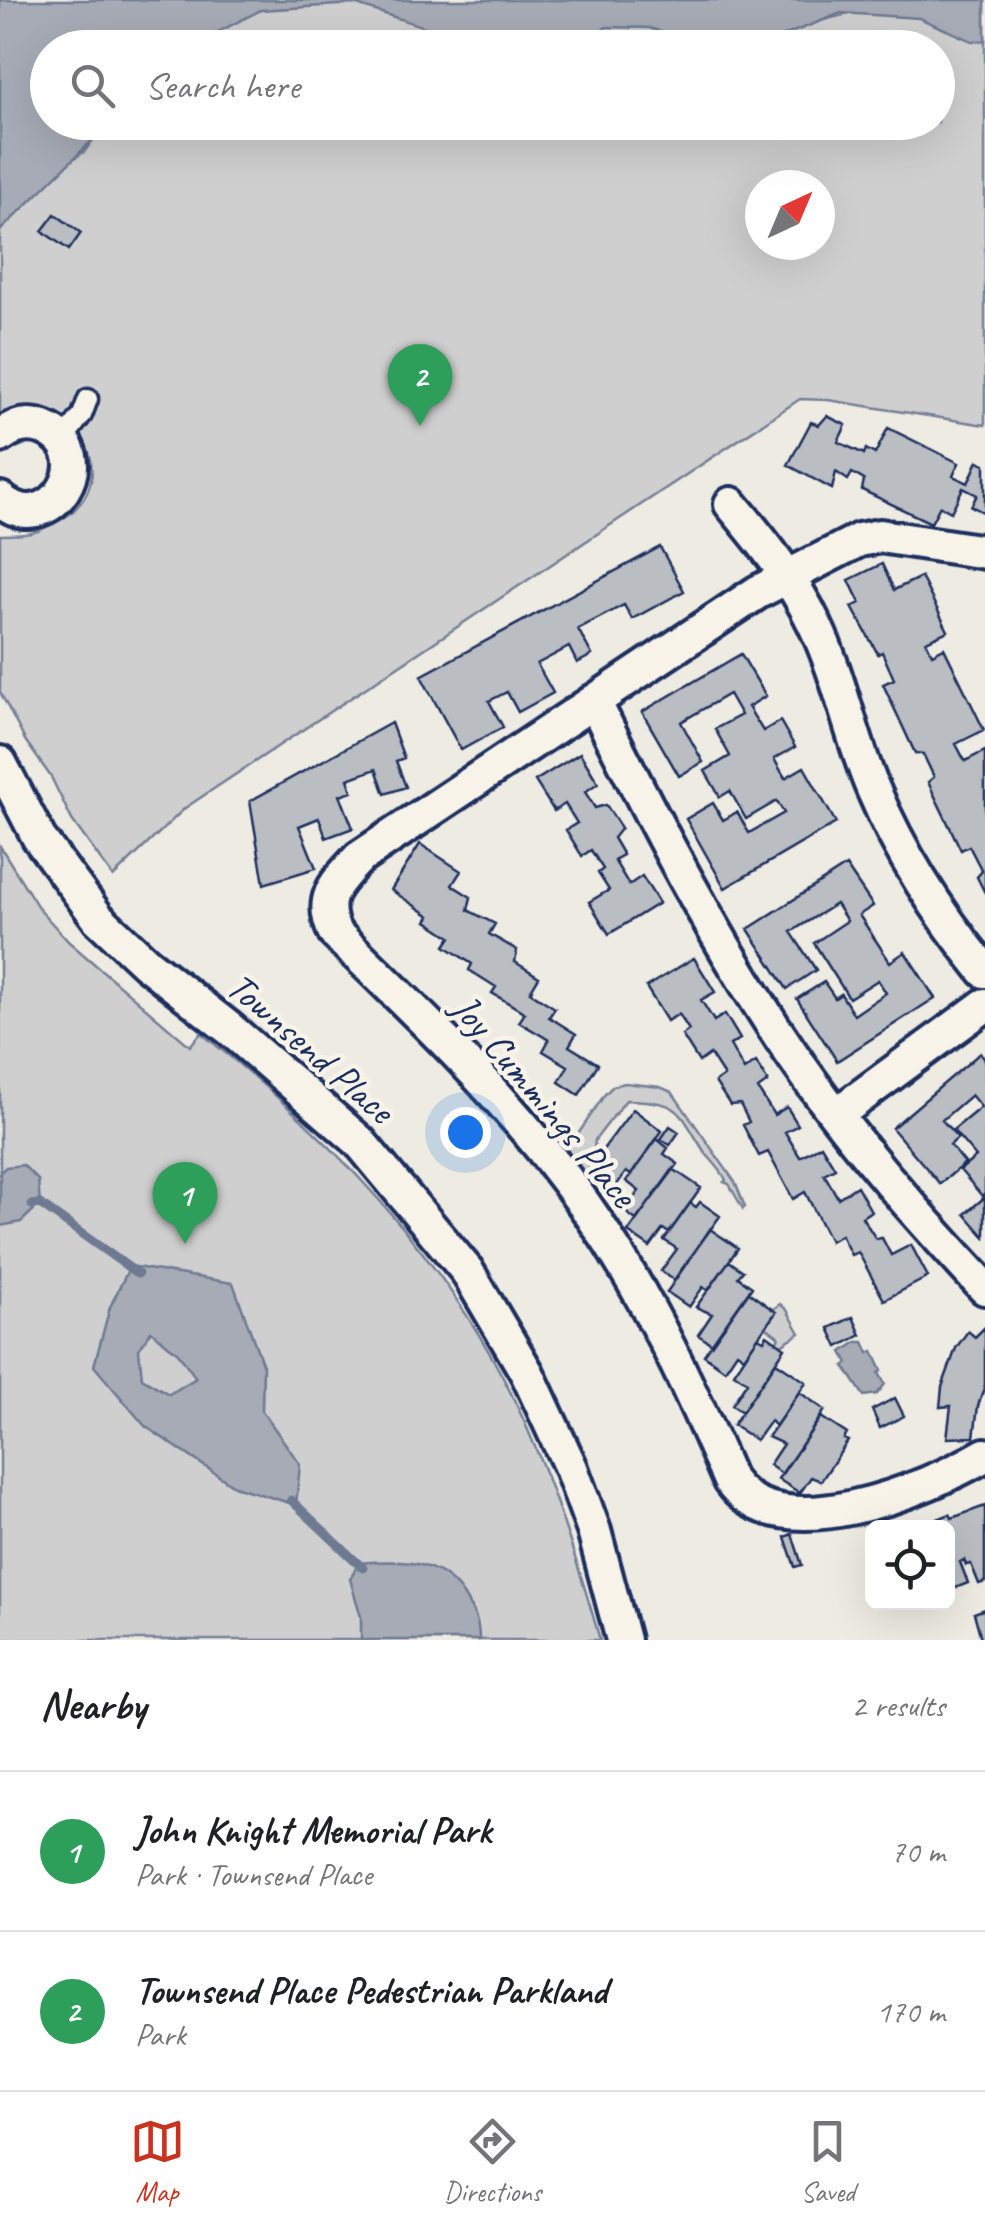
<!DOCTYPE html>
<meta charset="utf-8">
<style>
:root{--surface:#fff;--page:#f2f2f2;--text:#202124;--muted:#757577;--line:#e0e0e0;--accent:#c8321e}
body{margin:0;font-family:Caveat,sans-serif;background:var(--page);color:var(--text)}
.controls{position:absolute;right:30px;bottom:30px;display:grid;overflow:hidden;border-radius:15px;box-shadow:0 10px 40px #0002}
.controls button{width:90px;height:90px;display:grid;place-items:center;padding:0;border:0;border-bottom:2px solid var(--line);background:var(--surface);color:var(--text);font:50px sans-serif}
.compass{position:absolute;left:745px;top:170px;width:90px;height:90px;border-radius:50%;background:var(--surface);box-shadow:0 10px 40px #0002;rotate:44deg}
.you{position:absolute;left:465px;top:1132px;width:35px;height:35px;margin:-25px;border:8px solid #fff;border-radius:50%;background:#1a73e8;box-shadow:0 0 0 15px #1a73e833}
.badge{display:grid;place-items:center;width:65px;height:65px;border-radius:50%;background:var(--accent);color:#fff;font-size:32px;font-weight:700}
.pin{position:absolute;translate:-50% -82px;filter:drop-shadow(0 2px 5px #0008)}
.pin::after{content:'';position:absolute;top:52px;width:35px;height:30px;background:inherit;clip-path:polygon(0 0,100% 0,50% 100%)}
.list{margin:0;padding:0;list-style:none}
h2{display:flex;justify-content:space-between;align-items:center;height:130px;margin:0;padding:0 40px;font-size:42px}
h2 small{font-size:32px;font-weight:400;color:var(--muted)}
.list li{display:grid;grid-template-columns:65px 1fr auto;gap:30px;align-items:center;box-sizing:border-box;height:160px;padding:0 40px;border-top:2px solid var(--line)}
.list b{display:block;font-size:38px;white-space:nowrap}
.list p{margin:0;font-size:32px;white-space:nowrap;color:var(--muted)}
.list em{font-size:32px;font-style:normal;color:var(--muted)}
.icon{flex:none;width:55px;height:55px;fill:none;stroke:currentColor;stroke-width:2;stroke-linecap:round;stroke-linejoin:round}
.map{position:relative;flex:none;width:985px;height:1640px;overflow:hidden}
.search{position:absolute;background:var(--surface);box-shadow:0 10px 40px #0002;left:30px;right:30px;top:30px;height:110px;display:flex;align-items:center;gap:25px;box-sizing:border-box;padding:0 35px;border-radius:55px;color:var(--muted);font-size:38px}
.sheet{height:450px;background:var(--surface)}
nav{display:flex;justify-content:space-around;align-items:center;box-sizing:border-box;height:140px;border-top:2px solid var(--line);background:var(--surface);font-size:28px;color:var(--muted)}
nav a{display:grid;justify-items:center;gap:5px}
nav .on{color:var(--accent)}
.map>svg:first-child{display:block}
.green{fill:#cfcfcf;stroke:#757f96;stroke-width:2.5;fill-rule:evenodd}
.water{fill:#a6abb5;stroke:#6e7992;stroke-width:2.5;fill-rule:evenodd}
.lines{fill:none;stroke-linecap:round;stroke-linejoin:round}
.stream{stroke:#6e7992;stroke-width:9}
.building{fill:#babdc2;stroke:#1b2f5e;stroke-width:2.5}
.service-casing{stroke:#1b2f5e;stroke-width:25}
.minor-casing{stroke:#1b2f5e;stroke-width:40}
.service{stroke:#f7f3e8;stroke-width:18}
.minor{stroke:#f7f3e8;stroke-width:32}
.labels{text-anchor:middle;stroke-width:9;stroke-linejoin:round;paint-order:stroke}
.street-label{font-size:40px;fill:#1b2f5e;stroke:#f7f3e8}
</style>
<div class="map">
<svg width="985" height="1640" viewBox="0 0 985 1640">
<rect width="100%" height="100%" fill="#eeebe2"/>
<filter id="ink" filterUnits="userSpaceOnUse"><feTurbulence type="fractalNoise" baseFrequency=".01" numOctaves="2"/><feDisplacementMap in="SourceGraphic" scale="20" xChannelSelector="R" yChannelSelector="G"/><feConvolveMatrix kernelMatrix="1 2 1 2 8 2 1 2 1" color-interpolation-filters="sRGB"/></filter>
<g filter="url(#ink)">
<path class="green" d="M273 0H364L514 48H191L249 9Z
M985 0V425L828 400 800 399 185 808 113 877 72 820 51 777 25 740 0 692V535C12 534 28 536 38 531 51 525 68 518 77 507 120 461 62 384 0 415V207L85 151 95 137 90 123 938 122V48L583 46 596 26 648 27 699 39 760 44 820 21 852 13ZM760 185H820V245H760Z
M0 846 39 909 69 942 190 1046 201 1033C334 1138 456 1267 525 1423 556 1494 579 1566 600 1640H0Z
M625 1083 660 1087 672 1092 735 1182 745 1207 743 1209 729 1184 724 1182 726 1180C721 1169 708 1157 704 1151 678 1111 683 1101 626 1100L595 1140 594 1149 599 1155 583 1181 564 1155 605 1094 613 1086Z
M780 1304 787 1310 800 1333 781 1345 776 1342 779 1337 766 1327 776 1313 772 1310Z"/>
<path class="water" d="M0 0H985V41H972L919 18 841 13 773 40 698 43 649 28 606 27 582 47H486L354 4 261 10 189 47 48 48V122L110 123 0 231Z
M23 1165 38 1180 40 1204 21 1222 0 1226V1172L6 1167Z
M130 1266 233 1283 263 1366 262 1411 300 1464 296 1505 234 1486 145 1426 94 1366 110 1307ZM151 1331 178 1353 196 1378 169 1394 142 1378 139 1349Z
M857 1342H864L869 1353 873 1351 882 1371 879 1373 885 1384 877 1394 864 1396 844 1366 848 1363 842 1352Z
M358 1563C399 1560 440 1558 464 1596 474 1613 479 1620 479 1640H361V1617L350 1579Z"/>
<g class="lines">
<path class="stream" d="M32 1205 40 1204 138 1274
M291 1500 363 1568"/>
</g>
<path class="building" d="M55 214 81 233 69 250 42 231Z
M827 416 846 425 838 442 864 454 866 449 875 454 888 428 959 463 953 476 968 483 978 461 985 464V513L971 506 977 495 963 488 951 512 940 506 931 523 862 490 864 480 852 473 848 480 836 472 832 489 788 465 811 422 819 425Z
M660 547 684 591 632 619 624 605 578 629 592 655 577 663 569 647 537 664 553 693 518 712 507 692 489 701 503 727 461 750 421 676Z
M882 564 894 590 921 577 948 631 926 641 932 654 944 648 984 730 956 744 965 761 985 751V893L977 877 982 871 969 846 961 850 928 782 934 777 923 754 915 753 883 684 894 679 882 652 878 654 852 607 860 603 849 580Z
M741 654 766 696 748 707 763 731 780 721 795 747 774 759 785 778 804 767 836 823 725 888 686 819 713 803 723 820 737 812 749 833 784 813 777 801 746 819 730 791 720 797 705 771 730 756 715 729 741 715 729 694 681 722 703 762 679 776 642 712Z
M391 723 404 758 396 761 406 787 385 794 376 769 348 779 352 791 340 795 353 828 326 838 319 818 299 826 316 868 264 884 250 801Z
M580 753 598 783 585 792 595 808 606 805 621 828 613 838 623 855 614 860 629 885 642 876 659 903 609 934 589 902 609 890 598 873 603 869 591 850 582 856 566 830 577 823 565 804 554 811 535 781Z
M420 844 461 871 452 885 471 897 468 910 495 924 489 934 517 950 515 962 539 977 530 992 555 1008 549 1017 576 1034 569 1046 598 1064 579 1095 559 1082 568 1066 543 1051 549 1040 519 1022 525 1013 492 993 496 987 469 970 472 964 445 946 451 937 427 921 430 916 391 890Z
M846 866 873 906 859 915 890 962 905 952 935 998 837 1061 797 999 824 982 835 998 841 994 854 1015 886 993 878 980 849 998 814 943 847 921 836 904 791 932 816 970 787 989 748 929Z
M694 958 715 992 701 1000 714 1021 725 1014 740 1039 730 1045 744 1070 756 1062 768 1082 758 1089 774 1115 787 1107 798 1125 785 1132 800 1157 821 1145 835 1168 824 1174 838 1198 857 1186 871 1211 862 1217 876 1239 882 1238 891 1255 911 1245 928 1277 884 1300 858 1252 851 1255 841 1235 830 1241 805 1192 793 1199 768 1152 759 1156 743 1125 749 1122 740 1104 730 1105 715 1082 724 1076 710 1054 699 1062 682 1035 689 1030 679 1014 667 1021 646 987Z
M980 1053 985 1059V1193L982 1196 960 1170 976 1157 953 1130 981 1107 971 1095 942 1120 958 1138 950 1145 965 1163 940 1184 892 1128Z
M633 1109 662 1131 631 1175 626 1172 613 1190 587 1171Z
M670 1126 679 1132 670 1145 661 1139Z
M657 1139 668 1148 664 1154 678 1164 636 1220 624 1211 639 1191 626 1181Z
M673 1169 701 1188 669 1233 663 1229 650 1247 628 1232Z
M985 1197V1237L965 1214Z
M700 1202 720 1216 674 1280 661 1271 677 1249 664 1240 690 1203 696 1207Z
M710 1229 738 1248 708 1291 703 1287 689 1307 667 1292Z
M729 1261 743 1271 738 1277 752 1287 712 1344 698 1335 712 1314 696 1307Z
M748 1292 776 1312 744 1357 737 1352 725 1370 704 1355Z
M853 1317 861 1335 838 1347 829 1328Z
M985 1327V1385L978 1406 974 1437 947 1438 951 1406 940 1407 942 1387 956 1348 968 1331 975 1337Z
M767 1335 785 1348 742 1412 732 1405 747 1382 734 1373 758 1337 764 1340Z
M776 1362 806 1382 776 1426 770 1421 756 1440 733 1425Z
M799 1392 825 1410 782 1474 769 1465 783 1444 768 1437Z
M895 1398 904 1416 880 1428 872 1410Z
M821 1417 847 1434 844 1439 848 1441 821 1481 811 1477 800 1493 778 1479Z
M985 1506V1582L979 1584 971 1564 966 1565 964 1560 960 1562 968 1583 948 1591V1528H915L950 1514 952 1518Z
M792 1534 802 1565 795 1567 785 1537Z
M985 1609V1640H976L981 1638 974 1613Z"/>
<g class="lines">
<defs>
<path id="service" d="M62 441 82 415 88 399"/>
<path id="minor" d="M0 436C13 426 28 422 44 428 105 453 50 543 0 499
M731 504C762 541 793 579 814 623 840 676 850 735 873 789 901 855 940 916 985 971
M985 552 880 536 859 540 758 592 359 858C336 883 318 898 335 933 410 1006 486 1078 551 1160 629 1257 681 1367 730 1481 779 1551 927 1489 985 1455
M594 701C654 822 715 941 791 1053 848 1137 916 1214 985 1288
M0 763 39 838 98 918 146 963 230 1029 359 1141 467 1271 527 1373 571 1468 594 1531 623 1640
M837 1114 985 1005"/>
</defs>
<use href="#service" class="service-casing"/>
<use href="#minor" class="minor-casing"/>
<use href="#service" class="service"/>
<use href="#minor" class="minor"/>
</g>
</g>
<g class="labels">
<g class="street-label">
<text transform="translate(311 1047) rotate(41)" y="14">Townsend Place</text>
<text transform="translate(545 1100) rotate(50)" y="14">Joy Cummings Place</text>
</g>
</g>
</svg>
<div class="controls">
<button><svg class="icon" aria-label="locate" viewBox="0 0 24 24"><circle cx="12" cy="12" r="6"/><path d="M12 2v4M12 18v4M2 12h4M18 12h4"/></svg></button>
</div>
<svg class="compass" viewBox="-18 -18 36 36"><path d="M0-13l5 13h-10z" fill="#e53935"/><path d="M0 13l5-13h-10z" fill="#757577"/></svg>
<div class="you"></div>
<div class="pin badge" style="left:185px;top:1244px;background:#2e9e5b">1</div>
<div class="pin badge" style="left:420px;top:426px;background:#2e9e5b">2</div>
<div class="search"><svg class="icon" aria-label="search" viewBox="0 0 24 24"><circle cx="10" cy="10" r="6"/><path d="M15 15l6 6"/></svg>Search here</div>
</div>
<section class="sheet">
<h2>Nearby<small>2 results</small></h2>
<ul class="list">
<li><span class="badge" style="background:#2e9e5b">1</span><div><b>John Knight Memorial Park</b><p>Park · Townsend Place</p></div><em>70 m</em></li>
<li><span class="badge" style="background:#2e9e5b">2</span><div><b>Townsend Place Pedestrian Parkland</b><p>Park</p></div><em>170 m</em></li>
</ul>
</section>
<nav>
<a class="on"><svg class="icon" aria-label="map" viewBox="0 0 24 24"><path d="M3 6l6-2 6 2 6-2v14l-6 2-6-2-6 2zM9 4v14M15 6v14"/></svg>Map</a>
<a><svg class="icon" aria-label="directions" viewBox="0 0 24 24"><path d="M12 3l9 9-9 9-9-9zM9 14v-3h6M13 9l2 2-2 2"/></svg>Directions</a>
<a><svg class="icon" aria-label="saved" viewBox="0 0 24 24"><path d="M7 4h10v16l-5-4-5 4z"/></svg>Saved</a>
</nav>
